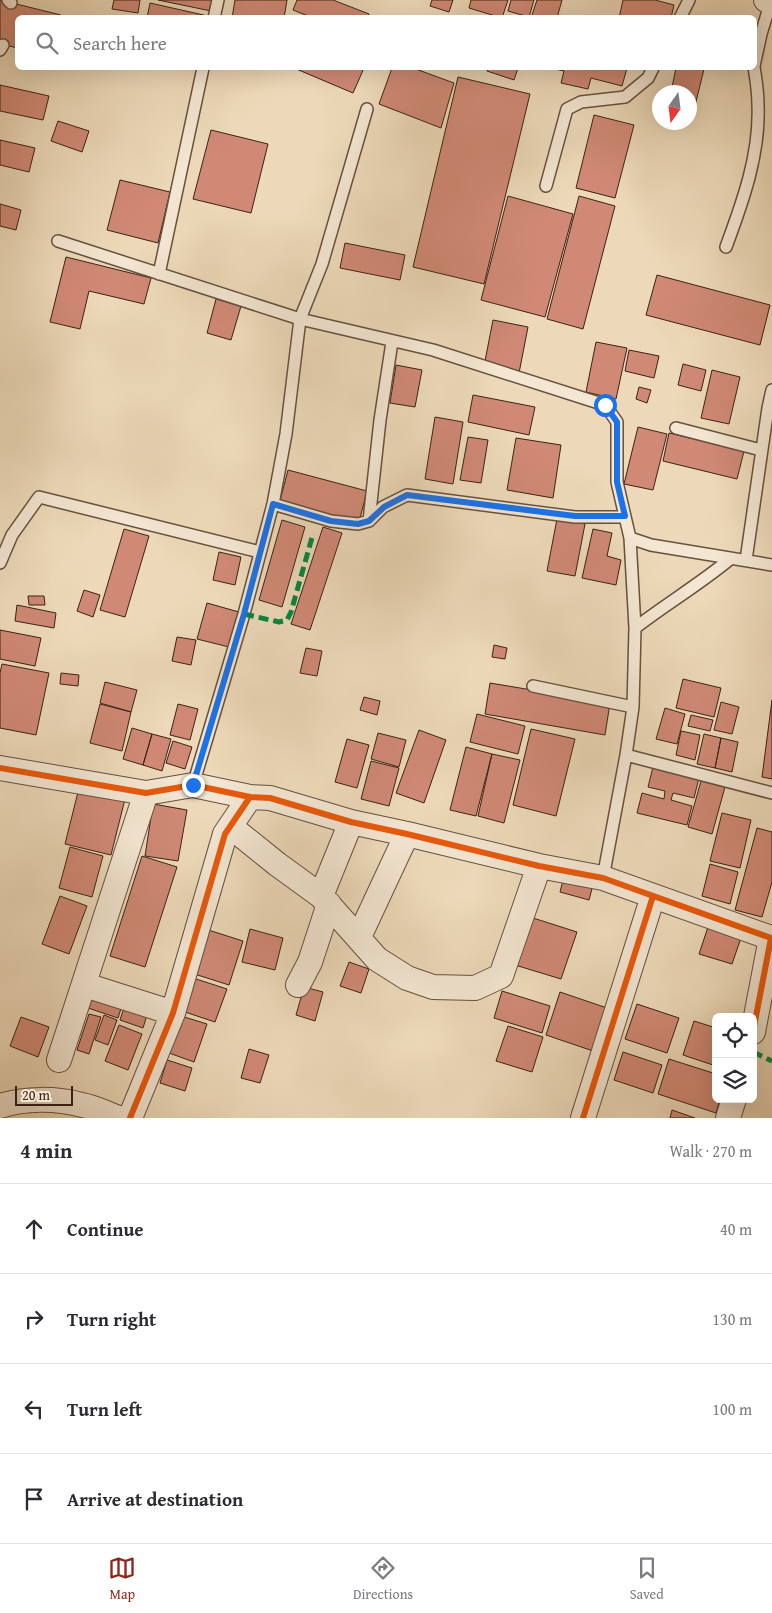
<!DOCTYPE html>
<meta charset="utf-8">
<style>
:root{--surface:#fff;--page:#f2f2f3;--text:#2b2b33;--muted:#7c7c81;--line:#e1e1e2;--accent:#8f2418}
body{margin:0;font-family:"Gentium Book Plus",serif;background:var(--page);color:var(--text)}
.controls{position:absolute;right:15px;bottom:15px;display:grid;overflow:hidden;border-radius:8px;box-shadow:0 5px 20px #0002}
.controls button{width:45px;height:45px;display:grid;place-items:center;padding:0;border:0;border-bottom:1px solid var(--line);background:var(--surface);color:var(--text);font:25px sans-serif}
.compass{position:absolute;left:652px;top:85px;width:45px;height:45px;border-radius:50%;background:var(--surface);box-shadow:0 5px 20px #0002;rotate:194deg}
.scale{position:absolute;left:15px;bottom:12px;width:58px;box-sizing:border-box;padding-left:5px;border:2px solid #3a2215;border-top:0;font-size:14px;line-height:18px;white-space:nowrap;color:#3a2215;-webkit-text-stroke:4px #f3e6d2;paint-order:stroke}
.stop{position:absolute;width:15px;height:15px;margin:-11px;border:4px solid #1a73e8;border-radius:50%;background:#fff}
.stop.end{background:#1a73e8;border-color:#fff;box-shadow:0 1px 5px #0008}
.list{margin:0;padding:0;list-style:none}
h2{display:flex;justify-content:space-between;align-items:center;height:65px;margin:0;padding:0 20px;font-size:21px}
h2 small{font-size:16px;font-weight:400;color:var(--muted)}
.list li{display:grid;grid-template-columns:32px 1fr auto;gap:15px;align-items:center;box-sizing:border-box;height:90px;padding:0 20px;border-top:1px solid var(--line)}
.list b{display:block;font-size:19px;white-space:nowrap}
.list em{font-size:16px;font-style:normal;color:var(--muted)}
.icon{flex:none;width:28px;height:28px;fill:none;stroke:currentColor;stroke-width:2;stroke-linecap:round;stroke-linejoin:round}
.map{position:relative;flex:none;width:772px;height:1118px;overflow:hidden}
.search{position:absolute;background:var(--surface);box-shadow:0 5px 20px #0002;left:15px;right:15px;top:15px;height:55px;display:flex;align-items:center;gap:12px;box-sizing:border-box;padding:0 18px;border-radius:8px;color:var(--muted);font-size:19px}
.sheet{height:425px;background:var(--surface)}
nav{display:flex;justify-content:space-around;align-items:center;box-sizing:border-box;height:70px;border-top:1px solid var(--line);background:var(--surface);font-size:14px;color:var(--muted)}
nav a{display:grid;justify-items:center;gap:2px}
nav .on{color:var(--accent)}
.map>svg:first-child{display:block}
.building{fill:#d08975;stroke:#3a2215}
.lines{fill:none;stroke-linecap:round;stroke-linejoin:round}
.lane-casing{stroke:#67503e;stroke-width:14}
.street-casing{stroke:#67503e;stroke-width:26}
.lane{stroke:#f3e6d2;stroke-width:11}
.street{stroke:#f3e6d2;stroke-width:24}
.quiet{stroke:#00873e;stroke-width:5;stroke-dasharray:10 5;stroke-linecap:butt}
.cycleway-casing{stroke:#f3e6d2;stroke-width:9}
.cycleway{stroke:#e8590c;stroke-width:6}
.route{stroke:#1a73e8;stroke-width:6}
</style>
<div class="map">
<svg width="772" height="1118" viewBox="0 0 772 1118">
<rect width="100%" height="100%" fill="#edd9b9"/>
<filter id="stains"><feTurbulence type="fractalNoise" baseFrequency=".004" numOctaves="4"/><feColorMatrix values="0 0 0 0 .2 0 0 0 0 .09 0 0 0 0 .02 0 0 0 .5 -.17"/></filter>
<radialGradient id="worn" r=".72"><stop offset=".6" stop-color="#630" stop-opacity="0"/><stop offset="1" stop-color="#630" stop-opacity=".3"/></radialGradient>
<path class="building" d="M0 0 61 15 60 18H18V48L0 44Z
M114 0H140L138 13 112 9Z
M158 0H214L211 11Z
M235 0H287L284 18H232Z
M297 0H333L369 14 368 18H313L293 10Z
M432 0H453L449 12 430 6Z
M471 0H508L502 18 469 8Z
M511 0H534L529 17 508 11Z
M537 0H562L557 18H531Z
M623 0H655L674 5 671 18H619Z
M150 3 208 16V18H147Z
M294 68H364L353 93Z
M392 68H413L454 83 441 128 379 104Z
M488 68H518L514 80 487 71Z
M551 68H627L622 86 591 78 588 89 561 83 564 71Z
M676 68 704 69 691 122H690V92H671Z
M458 77 530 94 484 284 413 267Z
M0 85 49 96 43 120 0 111Z
M594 115 634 125 615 198 576 188Z
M58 121 89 131 82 152 51 141Z
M211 130 268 144 251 213 193 199Z
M0 140 35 148 29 172 0 165Z
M120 180 170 192 158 243 107 230Z
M508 196 573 214 545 317 481 300Z
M579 196 615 206 583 329 547 319Z
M0 204 21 210 16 230 0 226Z
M345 243 405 255 400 280 340 268Z
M66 257 151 278 144 304 89 291 80 329 50 322Z
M657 275 770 305 760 345 646 315Z
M216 299 241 306 231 340 207 333Z
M493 320 528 327 519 373 484 366Z
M596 342 627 348 616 399 586 392Z
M629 350 659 356 654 378 625 371Z
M683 364 706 370 701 391 678 385Z
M396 365 422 370 415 407 390 403Z
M712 370 740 377 729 424 701 418Z
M639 387 651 390 647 403 636 399Z
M473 395 535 407 529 435 468 422Z
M435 417 463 422 453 484 425 479Z
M638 427 667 434 653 490 624 484Z
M669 433 744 451 737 479 663 461Z
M468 437 488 440 481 483 460 480Z
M516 438 561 445 553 498 507 490Z
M288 470 367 491 359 522 280 501Z
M557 519 585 524 575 576 547 571Z
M282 520 305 527 282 607 259 600Z
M323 527 342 533 310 630 291 624Z
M124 529 149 536 125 617 100 610Z
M593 529 612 533 607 556 621 560 616 585 582 578Z
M219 552 241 557 235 585 213 580Z
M84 590 100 595 93 617 77 611Z
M28 596H44L45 605H29Z
M207 603 239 612 229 647 197 639Z
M17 605 56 613 54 628 15 621Z
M0 630 41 638 35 666 0 659Z
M177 637 196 640 191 665 172 661Z
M494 645 507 648 505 659 492 657Z
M306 648 322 651 317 676 300 673Z
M2 664 49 673 36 735 0 728V673Z
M61 673 79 675 78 686 60 684Z
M683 679 721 688 714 717 676 708Z
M105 682 137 690 131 712 100 703Z
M490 683 610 703 605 735 485 714Z
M364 697 380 701 377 715 360 710Z
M772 700V779L762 777Z
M721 702 739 707 732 734 714 730Z
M100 704 131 712 122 751 90 743Z
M178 704 198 709 190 740 170 735Z
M665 708 685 714 677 744 656 739Z
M477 714 525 726 518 754 470 742Z
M691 715 713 720 710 731 688 726Z
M132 728 152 734 143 765 123 759Z
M531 729 575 739 556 816 513 805Z
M419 730 446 740 424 803 396 793Z
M681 731 700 735 695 760 676 755Z
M378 733 406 740 399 767 371 759Z
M152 734 171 739 162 771 143 765Z
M704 734 721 738 715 768 697 764Z
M721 738 738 742 732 772 715 768Z
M347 739 369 745 357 788 335 782Z
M173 741 192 747 185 769 166 763Z
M466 747 492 754 476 816 450 810Z
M492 754 520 760 504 823 478 816Z
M371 761 399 768 389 806 361 799Z
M653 767 699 778 694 798 673 793 671 800 692 806 687 825 637 813 642 793 664 799 665 791 648 787Z
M701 781 725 787 712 834 688 827Z
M79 788 125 799 111 855 65 844Z
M153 804 187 810 178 861 145 856Z
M722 813 751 820 740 868 710 861Z
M757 828 772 832V882L762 917 735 910Z
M70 847 103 856 92 897 59 888Z
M142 856 177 867 145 967 110 956Z
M710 864 738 872 730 904 702 896Z
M565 872 594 881 589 900 560 892Z
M60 896 87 906 69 954 42 944Z
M530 917 577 932 561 979 515 965Z
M709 924 742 935 732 964 699 954Z
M202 928 243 941 229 985 188 972Z
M250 929 283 938 275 970 242 962Z
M349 962 369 969 361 993 340 986Z
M193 978 227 989 215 1022 182 1011Z
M304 987 323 992 315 1021 296 1015Z
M94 989 124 999 118 1018 88 1008Z
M502 991 550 1006 542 1033 494 1018Z
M560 992 607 1008 593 1051 546 1035Z
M637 1004 679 1018 667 1053 625 1039Z
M125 1005 148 1012 143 1028 120 1020Z
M89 1014 101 1017 89 1054 77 1050Z
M104 1015 117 1020 108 1045 95 1040Z
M181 1016 207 1024 194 1062 169 1053Z
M21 1017 49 1027 38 1057 10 1046Z
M694 1021 716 1028V1066L683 1055Z
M119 1025 142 1034 128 1070 105 1061Z
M508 1026 543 1037 532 1072 496 1061Z
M249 1049 269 1055 260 1083 241 1078Z
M623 1052 662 1065 653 1093 614 1080Z
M669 1059 716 1074V1099H720L716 1113 658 1094Z
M167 1060 192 1068 185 1091 160 1083Z
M672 1110 695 1118H670Z"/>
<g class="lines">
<defs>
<path id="lane" d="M8 0 11 3
M214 18 218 0
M680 18 689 0
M0 50 3 45
M754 66 761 34 771 1
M546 186 567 109 581 102 625 97 648 78 653 68
M58 241 300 319 433 350 605 405 617 422V482L630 538 635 628 633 707 626 755 603 878
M726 247C743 201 760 154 758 105 758 92 756 79 754 67
M159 274 203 68
M676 428 761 450
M273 504 331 521 358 524 369 521 383 507 407 495 575 517H625
M369 521 380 420 392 342
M630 538 651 545 772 565
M746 560 768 408 772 390
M0 563 12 535 39 497 260 552
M635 628C666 604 700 584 730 559
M533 686 633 707
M626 755 772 793
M193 785 244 614 273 504 286 434 300 319 322 264 367 109"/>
<path id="street" d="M766 0 772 2
M0 768 146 793 193 785 250 797 270 798 351 822 407 834 539 866 603 878 771 938 753 1032
M351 822 321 896 377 959 407 978 433 987 475 988 501 976 539 866
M231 827 277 864 321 896
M359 937 407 834
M85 985 173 1013
M298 985 310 962 329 904
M59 1060 146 793
M0 1106C25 1098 56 1098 82 1105 95 1107 107 1114 119 1118
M130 1118 173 1013 225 834 250 797
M583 1118 653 896
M728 1118 734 1099"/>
</defs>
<use href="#lane" class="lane-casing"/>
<use href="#street" class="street-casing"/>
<use href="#lane" class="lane"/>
<use href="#street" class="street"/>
<path class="quiet" d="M244 614 279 622 287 620 291 612 313 534
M753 1052 772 1061"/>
<defs>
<path id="cycleway" d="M0 768 146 793 193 785 250 797 270 798 351 822 407 834 539 866 603 878 771 938 753 1032
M130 1118 173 1013 225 834 250 797
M583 1118 653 896"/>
</defs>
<use href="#cycleway" class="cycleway-casing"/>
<use href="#cycleway" class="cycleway"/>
</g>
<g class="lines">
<path class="route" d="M193 785 244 614 273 504 331 521 358 524 369 521 384 507 407 495 575 516H625L617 482V422L605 405"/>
</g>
<rect width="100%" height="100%" filter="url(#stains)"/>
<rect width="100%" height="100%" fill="url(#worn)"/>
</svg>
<div class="controls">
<button><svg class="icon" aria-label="locate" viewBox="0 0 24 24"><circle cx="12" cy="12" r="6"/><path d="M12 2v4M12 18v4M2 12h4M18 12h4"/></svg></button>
<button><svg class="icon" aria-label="layers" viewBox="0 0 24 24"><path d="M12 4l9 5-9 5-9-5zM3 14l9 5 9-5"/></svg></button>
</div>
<svg class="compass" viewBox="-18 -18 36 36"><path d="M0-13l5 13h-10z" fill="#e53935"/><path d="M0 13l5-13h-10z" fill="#7c7c81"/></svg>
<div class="scale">20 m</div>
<div class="stop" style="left:605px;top:405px"></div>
<div class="stop end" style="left:193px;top:785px"></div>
<div class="search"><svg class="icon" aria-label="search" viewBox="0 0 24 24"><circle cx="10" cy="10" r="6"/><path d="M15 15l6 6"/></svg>Search here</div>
</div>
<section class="sheet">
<h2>4 min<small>Walk · 270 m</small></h2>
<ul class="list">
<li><svg class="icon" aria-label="ahead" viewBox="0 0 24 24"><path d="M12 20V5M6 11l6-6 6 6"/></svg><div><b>Continue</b></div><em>40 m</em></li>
<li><svg class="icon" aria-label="right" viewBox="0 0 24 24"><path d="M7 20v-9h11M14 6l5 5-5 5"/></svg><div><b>Turn right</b></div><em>130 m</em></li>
<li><svg class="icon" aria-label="left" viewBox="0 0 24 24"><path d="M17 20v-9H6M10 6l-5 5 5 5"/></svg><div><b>Turn left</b></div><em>100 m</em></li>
<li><svg class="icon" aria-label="arrive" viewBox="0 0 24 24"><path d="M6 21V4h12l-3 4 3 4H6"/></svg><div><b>Arrive at destination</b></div></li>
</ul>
</section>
<nav>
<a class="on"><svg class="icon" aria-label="map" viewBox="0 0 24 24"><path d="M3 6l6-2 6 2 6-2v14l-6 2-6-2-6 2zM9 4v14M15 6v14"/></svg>Map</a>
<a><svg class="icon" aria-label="directions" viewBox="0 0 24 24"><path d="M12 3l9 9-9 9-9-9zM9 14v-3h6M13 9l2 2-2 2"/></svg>Directions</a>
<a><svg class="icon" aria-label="saved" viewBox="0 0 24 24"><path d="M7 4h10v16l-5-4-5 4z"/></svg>Saved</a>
</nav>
